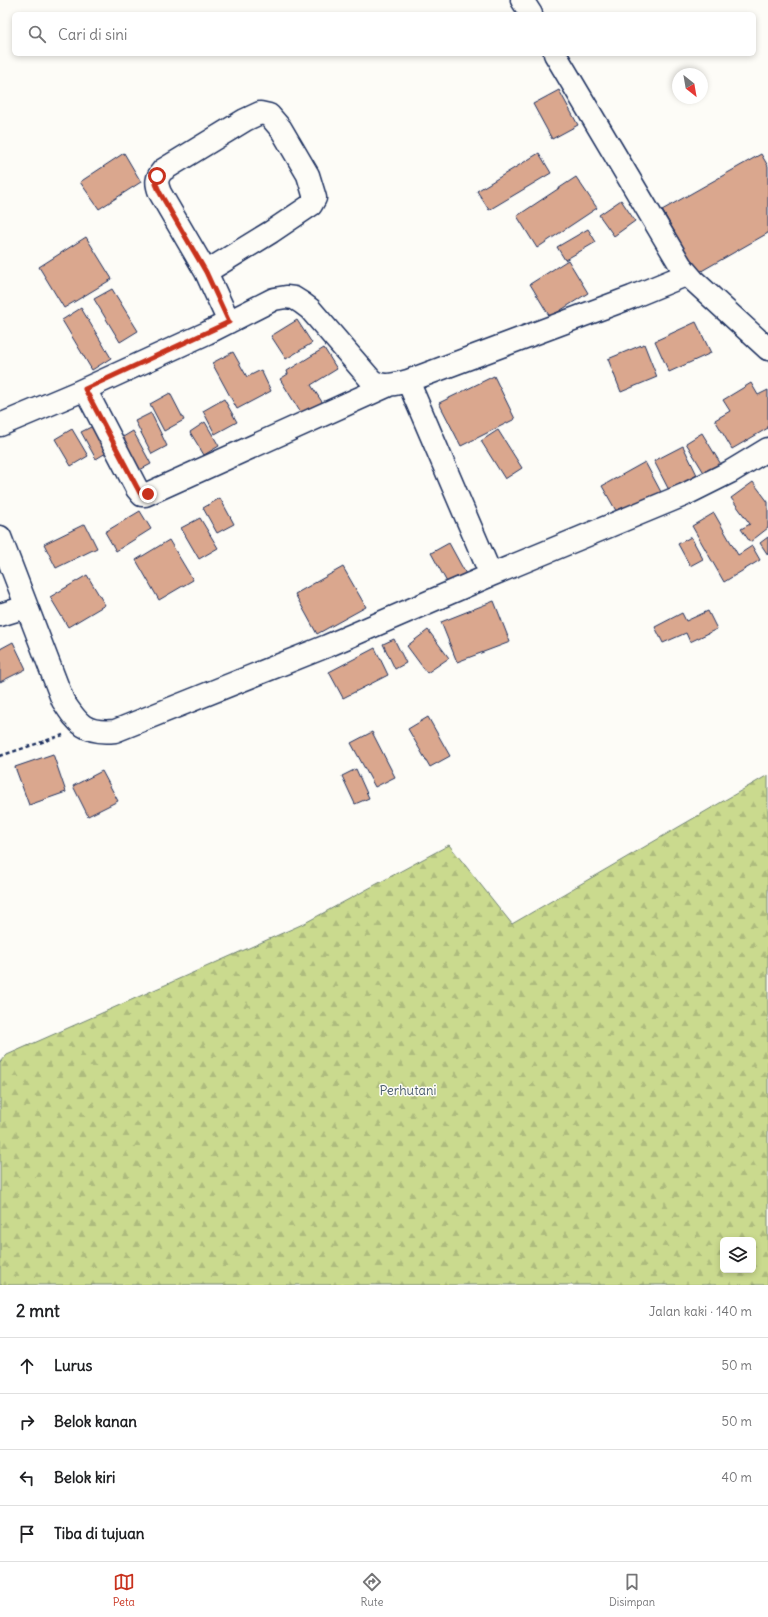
<!DOCTYPE html>
<html lang="id">
<meta charset="utf-8">
<style>
:root{--surface:#fff;--page:#f6f6f6;--text:#202124;--muted:#757577;--line:#e0e0e0;--accent:#c8321e}
body{margin:0;font-family:Delius,sans-serif;background:var(--page);color:var(--text)}
.controls{position:absolute;right:12px;bottom:12px;display:grid;overflow:hidden;border-radius:6px;box-shadow:0 2px 6px #0003}
.controls button{width:36px;height:36px;display:grid;place-items:center;padding:0;border:0;border-bottom:1px solid var(--line);background:var(--surface);color:var(--text);font:20px sans-serif}
.compass{position:absolute;left:672px;top:68px;width:36px;height:36px;border-radius:50%;background:var(--surface);box-shadow:0 2px 6px #0003;rotate:149deg}
.stop{position:absolute;width:12px;height:12px;margin:-9px;border:3px solid #c8321e;border-radius:50%;background:#fff}
.stop.end{background:#c8321e;border-color:#fff;box-shadow:0 1px 4px #0008}
.list{margin:0;padding:0;list-style:none}
h2{display:flex;justify-content:space-between;align-items:center;height:52px;margin:0;padding:0 16px;font-size:17px}
h2 small{font-size:13px;font-weight:400;color:var(--muted)}
.list li{display:grid;grid-template-columns:26px 1fr auto;gap:12px;align-items:center;box-sizing:border-box;height:56px;padding:0 16px;border-top:1px solid var(--line)}
.list b{display:block;font-size:15px;white-space:nowrap}
.list em{font-size:13px;font-style:normal;color:var(--muted)}
.icon{flex:none;width:22px;height:22px;fill:none;stroke:currentColor;stroke-width:2;stroke-linecap:round;stroke-linejoin:round}
.map{position:relative;flex:none;width:768px;height:1285px;overflow:hidden}
.search{position:absolute;background:var(--surface);box-shadow:0 2px 6px #0003;left:12px;right:12px;top:12px;height:44px;display:flex;align-items:center;gap:10px;box-sizing:border-box;padding:0 14px;border-radius:6px;color:var(--muted);font-size:15px}
.sheet{height:276px;background:var(--surface)}
nav{display:flex;justify-content:space-around;align-items:center;box-sizing:border-box;height:56px;border-top:1px solid var(--line);background:var(--surface);font-size:11px;color:var(--muted)}
nav a{display:grid;justify-items:center;gap:2px}
nav .on{color:var(--accent)}
.map>svg:first-child{display:block}
.forest{fill:url(#forest-firs);stroke:#728476;fill-rule:evenodd}
.building{fill:#daa78e;stroke:#1b2f5e}
.lines{fill:none;stroke-linecap:round;stroke-linejoin:round}
.street-casing{stroke:#1b2f5e;stroke-width:25}
.path{stroke:#1b2f5e;stroke-width:2.5;stroke-dasharray:4 3;stroke-linecap:butt}
.street{stroke:#fdfcf7;stroke-width:22}
.route{stroke:#c8321e;stroke-width:5}
.labels{text-anchor:middle;stroke-width:3;stroke-linejoin:round;paint-order:stroke}
.park-label{font-size:13px;fill:#475a6a;stroke:#fdfcf7}
</style>
<div class="map">
<svg width="768" height="1285" viewBox="0 0 768 1285">
<defs>
<pattern id="forest-firs" width="22" height="20" patternUnits="userSpaceOnUse"><rect width="22" height="20" fill="#cada8e"/><path d="M5 1l3.5 6h-7zM16 11l3.5 6h-7z" fill="#adbb7d"/></pattern>
</defs>
<rect width="100%" height="100%" fill="#fdfcf7"/>
<filter id="ink" filterUnits="userSpaceOnUse"><feTurbulence type="fractalNoise" baseFrequency=".025" numOctaves="2"/><feDisplacementMap in="SourceGraphic" scale="8" xChannelSelector="R" yChannelSelector="G"/><feConvolveMatrix kernelMatrix="1 2 1 2 8 2 1 2 1" color-interpolation-filters="sRGB"/></filter>
<g filter="url(#ink)">
<path class="forest" d="M768 775V1285H0V1063L7 1055 303 924 449 845 512 924ZM723 1240H753V1270H723Z"/>
<path class="building" d="M559 90 578 125 552 139 533 104Z
M124 153 141 182 99 209 80 182Z
M539 153 551 173 489 210 477 191Z
M761 154 768 166V233L698 273 662 210Z
M576 177 597 208 537 248 517 216Z
M621 200 635 221 614 236 599 215Z
M588 229 596 242 565 260 557 247Z
M86 237 112 279 64 308 39 267Z
M568 260 588 293 550 317 530 284Z
M112 289 138 331 120 342 94 299Z
M81 308 111 358 92 370 62 320Z
M297 320 312 343 286 359 271 336Z
M696 322 711 353 669 372 655 341Z
M644 344 657 377 621 392 608 359Z
M324 348 337 369 311 385 324 405 304 418 280 379 288 374 287 371Z
M233 352 247 377 261 370 271 391 237 409 212 363Z
M494 376 515 419 461 446 439 403Z
M751 383 758 395 768 390V428L732 449 715 420 730 411 723 400Z
M170 393 184 420 164 431 150 404Z
M224 399 237 422 215 434 203 411Z
M151 413 167 446 152 454 135 421Z
M205 422 219 446 204 455 190 432Z
M97 424 111 450 96 459 81 432Z
M72 429 88 456 71 466 55 439Z
M498 430 522 468 505 479 481 441Z
M133 431 151 464 136 472 118 440Z
M702 433 722 466 706 476 686 443Z
M683 446 699 479 671 494 654 461Z
M645 462 661 492 619 516 602 486Z
M753 482 768 502V528L750 542 741 529 750 524 731 498Z
M220 498 234 524 217 533 203 508Z
M140 511 151 529 116 551 105 532Z
M714 513 738 555 752 546 760 560 724 582 692 526Z
M200 518 218 548 199 559 181 528Z
M85 524 97 548 56 568 44 544Z
M691 537 703 559 690 566 678 544Z
M768 537V555L760 543Z
M169 540 193 580 159 600 136 560Z
M449 543 467 576 449 586 431 553Z
M343 567 366 607 317 634 295 594Z
M87 575 105 605 68 627 50 597Z
M494 601 510 642 457 662 441 622Z
M708 611 717 629 690 642 686 633 663 643 655 627 682 613 686 621Z
M428 630 449 658 427 673 407 646Z
M394 639 406 663 395 669 383 644Z
M13 642 26 669 0 682V649Z
M375 648 388 675 343 698 329 672Z
M428 717 450 756 430 767 408 729Z
M372 732 395 777 375 787 351 743Z
M53 754 66 792 29 805 15 767Z
M356 769 369 798 355 804 342 776Z
M102 771 118 801 88 816 73 786Z"/>
<g class="lines">
<defs>
<path id="street" d="M522 0 531 14
M555 54 681 266 693 280 768 349
M206 272 271 232 311 205 315 198 308 175 281 129 269 115 260 113 245 120 163 170C156 178 156 183 160 193L206 272 229 322
M408 381 491 575
M85 389 137 489 142 495H145L389 385
M0 425 76 393 207 333 274 299 286 297 294 298 302 303 310 309 372 381C384 388 395 384 408 381L632 297 688 274
M0 537 63 701C78 724 85 734 115 731L327 646 491 575 684 495 730 472 768 449
M0 615 26 607"/>
</defs>
<use href="#street" class="street-casing"/>
<path class="path" d="M0 756 63 735"/>
<use href="#street" class="street"/>
</g>
</g>
<g class="lines" filter="url(#ink)">
<path class="route" d="M148 494 142 495 140 493 85 389 229 322 206 272 160 193 156 184 157 176"/>
</g>
<g class="labels">
<g class="park-label">
<text x="408" y="1095">Perhutani</text>
</g>
</g>
</svg>
<div class="controls">
<button><svg class="icon" aria-label="layers" viewBox="0 0 24 24"><path d="M12 4l9 5-9 5-9-5zM3 14l9 5 9-5"/></svg></button>
</div>
<svg class="compass" viewBox="-18 -18 36 36"><path d="M0-13l5 13h-10z" fill="#e53935"/><path d="M0 13l5-13h-10z" fill="#757577"/></svg>
<div class="stop" style="left:157px;top:176px"></div>
<div class="stop end" style="left:148px;top:494px"></div>
<div class="search"><svg class="icon" aria-label="search" viewBox="0 0 24 24"><circle cx="10" cy="10" r="6"/><path d="M15 15l6 6"/></svg>Cari di sini</div>
</div>
<section class="sheet">
<h2>2 mnt<small>Jalan kaki · 140 m</small></h2>
<ul class="list">
<li><svg class="icon" aria-label="ahead" viewBox="0 0 24 24"><path d="M12 20V5M6 11l6-6 6 6"/></svg><div><b>Lurus</b></div><em>50 m</em></li>
<li><svg class="icon" aria-label="right" viewBox="0 0 24 24"><path d="M7 20v-9h11M14 6l5 5-5 5"/></svg><div><b>Belok kanan</b></div><em>50 m</em></li>
<li><svg class="icon" aria-label="left" viewBox="0 0 24 24"><path d="M17 20v-9H6M10 6l-5 5 5 5"/></svg><div><b>Belok kiri</b></div><em>40 m</em></li>
<li><svg class="icon" aria-label="arrive" viewBox="0 0 24 24"><path d="M6 21V4h12l-3 4 3 4H6"/></svg><div><b>Tiba di tujuan</b></div></li>
</ul>
</section>
<nav>
<a class="on"><svg class="icon" aria-label="map" viewBox="0 0 24 24"><path d="M3 6l6-2 6 2 6-2v14l-6 2-6-2-6 2zM9 4v14M15 6v14"/></svg>Peta</a>
<a><svg class="icon" aria-label="directions" viewBox="0 0 24 24"><path d="M12 3l9 9-9 9-9-9zM9 14v-3h6M13 9l2 2-2 2"/></svg>Rute</a>
<a><svg class="icon" aria-label="saved" viewBox="0 0 24 24"><path d="M7 4h10v16l-5-4-5 4z"/></svg>Disimpan</a>
</nav>
